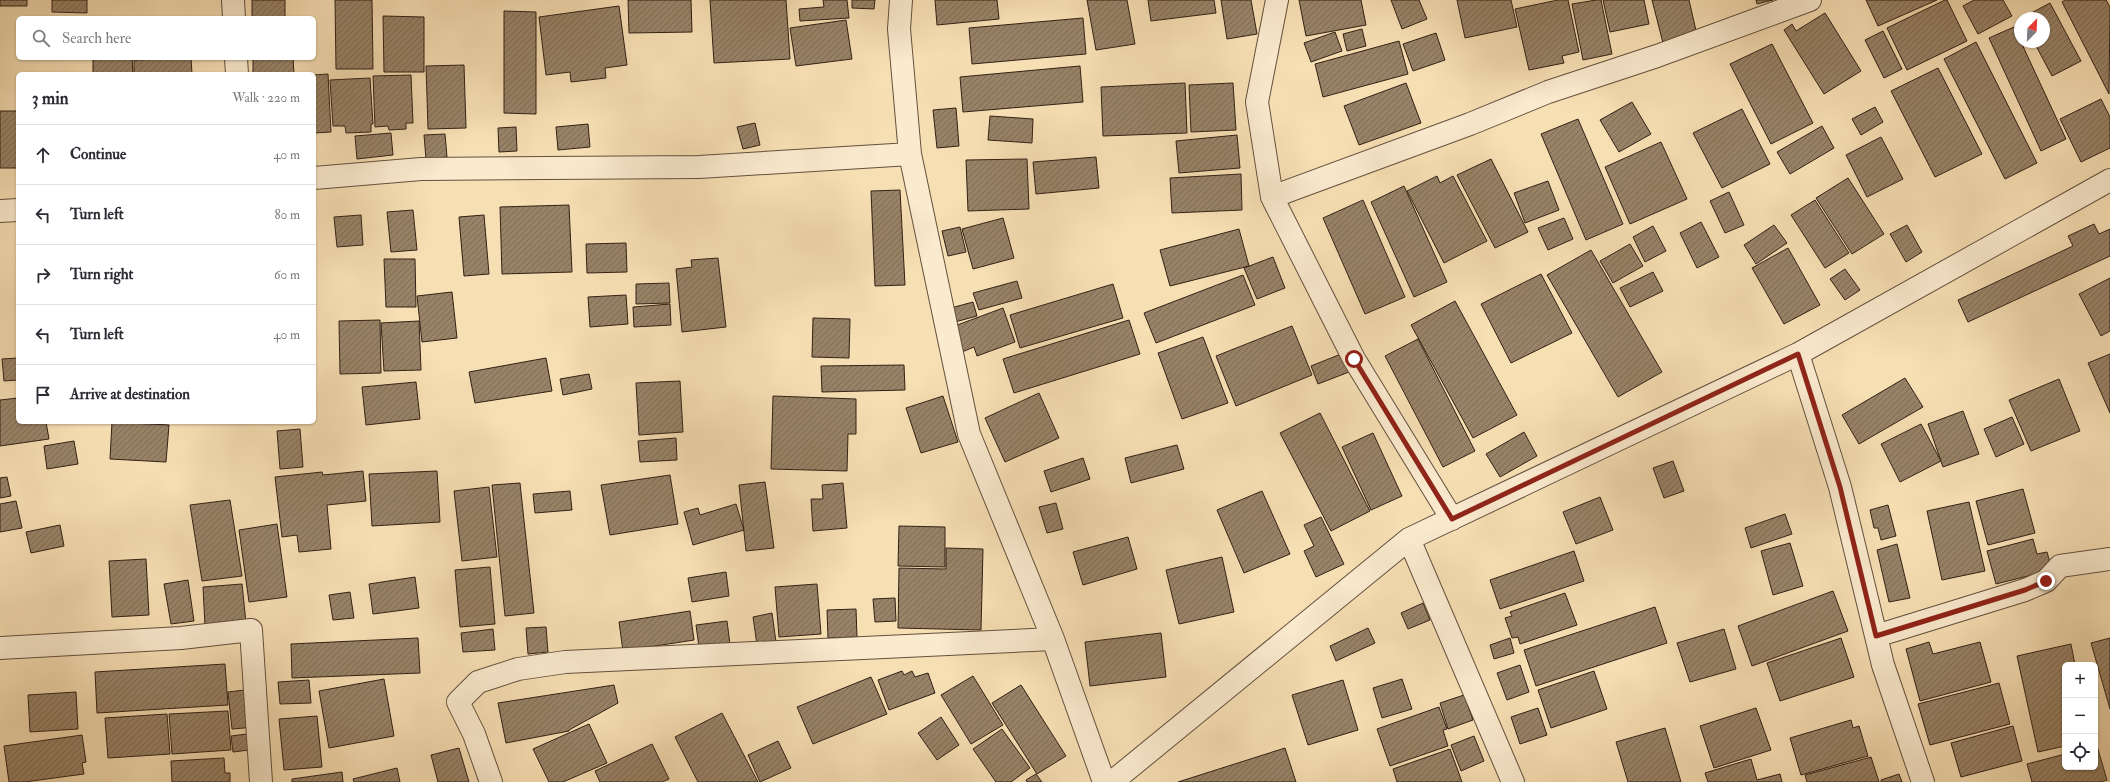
<!DOCTYPE html>
<meta charset="utf-8">
<style>
:root{--surface:#fff;--page:#f7f7f7;--text:#2b2b33;--muted:#7c7c81;--line:#e1e1e2}
body{margin:0;font-family:"IM FELL Double Pica",serif;background:var(--page);color:var(--text)}
.controls{position:absolute;right:12px;bottom:12px;display:grid;overflow:hidden;border-radius:6px;box-shadow:0 1px 3px #0004}
.controls button{width:36px;height:36px;display:grid;place-items:center;padding:0;border:0;border-bottom:1px solid var(--line);background:var(--surface);color:var(--text);font:20px sans-serif}
.compass{position:absolute;left:2014px;top:12px;width:36px;height:36px;border-radius:50%;background:var(--surface);box-shadow:0 1px 3px #0004;rotate:24deg}
.stop{position:absolute;width:12px;height:12px;margin:-9px;border:3px solid #8f2418;border-radius:50%;background:#fff}
.stop.end{background:#8f2418;border-color:#fff;box-shadow:0 1px 4px #0008}
.list{margin:0;padding:0;list-style:none}
h2{display:flex;justify-content:space-between;align-items:center;height:52px;margin:0;padding:0 16px;font-size:17px}
h2 small{font-size:13px;font-weight:400;color:var(--muted)}
.list li{display:grid;grid-template-columns:26px 1fr auto;gap:12px;align-items:center;box-sizing:border-box;height:60px;padding:0 16px;border-top:1px solid var(--line)}
.list b{display:block;font-size:15px;white-space:nowrap}
.list em{font-size:13px;font-style:normal;color:var(--muted)}
.icon{flex:none;width:22px;height:22px;fill:none;stroke:currentColor;stroke-width:2;stroke-linecap:round;stroke-linejoin:round}
.map{position:relative;flex:none;width:2110px;height:782px;overflow:hidden}
.search{position:absolute;background:var(--surface);box-shadow:0 1px 3px #0004;left:16px;top:16px;width:300px;height:44px;display:flex;align-items:center;gap:10px;box-sizing:border-box;padding:0 14px;border-radius:6px;color:var(--muted);font-size:15px}
.panel{position:absolute;background:var(--surface);box-shadow:0 1px 3px #0004;left:16px;top:72px;width:300px;height:352px;border-radius:6px}
.map>svg:first-child{display:block}
.building{fill:url(#building-hatch);stroke:#322015}
.lines{fill:none;stroke-linecap:round;stroke-linejoin:round}
.minor-casing{stroke:#63503d;stroke-width:24}
.minor{stroke:#faeace;stroke-width:22}
.route{stroke:#8f2418;stroke-width:5}
</style>
<div class="map">
<svg width="2110" height="782" viewBox="0 0 2110 782">
<defs>
<pattern id="building-hatch" width="6" height="6" patternUnits="userSpaceOnUse"><rect width="6" height="6" fill="#988368"/><path d="M-1 1l2-2M0 6l6-6M5 7l2-2" fill="none" stroke="#7d6b54"/></pattern>
</defs>
<rect width="100%" height="100%" fill="#f7dfb4"/>
<filter id="stains"><feTurbulence type="fractalNoise" baseFrequency=".005" numOctaves="4"/><feColorMatrix values="0 0 0 0 .2 0 0 0 0 .09 0 0 0 0 .02 0 0 0 .5 -.17"/></filter>
<radialGradient id="worn" r=".72"><stop offset=".6" stop-color="#630" stop-opacity="0"/><stop offset="1" stop-color="#630" stop-opacity=".3"/></radialGradient>
<path class="building" d="M0 0H27V6H0Z
M52 0H87V13L52 12Z
M252 0H285V18H252Z
M335 0H372L373 69H336Z
M628 0H691L692 32 629 33Z
M710 0H786L790 59 714 63Z
M823 0H847L849 18 800 21 799 9 824 7Z
M852 0H875L874 9 852 8Z
M935 0H997L999 19 937 25Z
M1087 0H1127L1135 44 1096 50Z
M1148 0H1214L1216 13 1151 21Z
M1221 0H1251L1257 34 1227 39Z
M1299 0H1361L1366 25 1306 36Z
M1391 0H1419L1427 19 1402 29Z
M1457 0H1511L1517 27 1465 38Z
M1558 0H1568L1579 52 1562 56 1564 63 1529 70 1515 9Z
M1596 0H1601L1612 54 1583 60 1572 4Z
M1603 0H1644L1649 24 1610 32Z
M1652 0H1689L1697 35 1663 43Z
M1756 0H1773L1757 4Z
M1866 0H1937L1878 26Z
M1945 0H1947L1967 41 1907 70 1887 28Z
M1974 0H2003L2012 16 1978 34 1963 6Z
M2065 0H2106L2110 7 2109 94 2062 2Z
M2050 3 2081 61 2052 76 2034 42H2044V18H2022Z
M619 6 627 65 605 68 606 78 571 82 570 72 546 75 539 17Z
M504 11 536 12V114L504 113Z
M1825 13 1861 71 1824 94 1784 30 1792 24 1796 31Z
M383 16 424 17V72H384Z
M92 17H132V18H92Z
M1083 18 1086 54 972 64 969 28Z
M846 20 852 59 796 66 790 28Z
M2014 27 2066 139 2041 151 1989 38Z
M1362 29 1366 46 1347 51 1343 34Z
M1883 31 1902 69 1884 78 1865 40Z
M1335 32 1342 51 1311 62 1304 43Z
M1436 33 1445 60 1413 71 1403 44Z
M1399 41 1408 74 1323 97 1315 64Z
M1976 42 2037 163 2005 179 1944 59Z
M1772 44 1813 123 1771 144 1730 64Z
M93 58H132L133 74H93Z
M191 58 192 74H134V60Z
M253 58H293L294 74H253Z
M464 65 466 128 428 129 426 66Z
M1080 66 1083 102 963 112 960 77Z
M1938 68 1982 154 1935 177 1891 91Z
M328 74 331 132 314 133V75Z
M411 75 413 123H406V129L389 130 388 126 375 127 373 76Z
M370 78 373 124H371V132L346 133 345 126H333L330 80Z
M1185 83 1187 133 1103 136 1101 87Z
M1233 83 1236 130 1191 132 1189 85Z
M1406 83 1421 123 1359 145 1344 106Z
M2101 99 2110 117V148L2081 162 2060 119Z
M1632 102 1651 134 1619 152 1600 120Z
M1875 107 1883 122 1861 135 1852 119Z
M956 108 959 146 937 148 933 110Z
M1742 109 1770 164 1722 188 1693 133Z
M0 111H18V168H0Z
M990 116 1033 119 1032 143 988 140Z
M1578 119 1623 224 1586 240 1541 134Z
M755 123 760 145 743 149 737 127Z
M588 124 590 147 558 150 556 127Z
M1822 126 1834 148 1790 174 1777 152Z
M516 127 517 151 499 152 498 128Z
M391 133 393 155 357 159 355 136Z
M445 134 447 157 426 159 424 135Z
M1237 135 1240 168 1179 173 1176 141Z
M1881 137 1903 179 1867 197 1846 155Z
M1661 142 1687 199 1630 224 1605 167Z
M1096 157 1099 188 1036 194 1033 162Z
M1027 159 1029 209 968 211 966 160Z
M1491 159 1528 232 1495 248 1457 175Z
M1241 174 1242 210 1172 213 1170 178Z
M1437 176 1440 183 1453 176 1487 241 1444 263 1407 191Z
M1848 178 1884 234 1852 254 1816 198Z
M1548 181 1559 210 1525 223 1514 193Z
M1404 186 1447 282 1414 297 1371 202Z
M900 190 905 285 875 286 871 191Z
M1729 192 1744 225 1725 233 1710 201Z
M1363 200 1405 297 1365 314 1323 218Z
M1815 200 1849 253 1825 268 1791 215Z
M569 205 572 272 502 274 500 207Z
M413 210 417 250 391 252 387 212Z
M361 215 363 245 337 247 334 217Z
M484 215 489 274 464 276 459 217Z
M1003 218 1014 258 973 269 962 229Z
M1564 218 1573 239 1548 250 1538 228Z
M1701 222 1719 257 1697 268 1680 233Z
M2094 224 2099 234 2110 229V256L1968 322 1958 300 2073 246 2068 236Z
M1774 225 1787 243 1756 264 1744 245Z
M1907 225 1922 252 1906 262 1890 234Z
M1653 226 1666 251 1645 262 1633 237Z
M960 227 966 252 948 256 942 231Z
M1239 229 1249 266 1170 286 1160 250Z
M626 243 627 272 587 273 586 244Z
M1630 244 1643 266 1613 283 1600 261Z
M1788 248 1820 305 1784 324 1752 268Z
M1591 250 1662 372 1618 397 1547 275Z
M1273 257 1285 288 1257 299 1244 268Z
M718 258 726 327 682 332 676 269 692 267 691 260Z
M384 259H415L416 307H386Z
M1845 269 1860 290 1845 300 1830 279Z
M1653 272 1663 291 1630 307 1620 288Z
M1541 274 1572 333 1511 363 1481 304Z
M1243 275 1255 305 1156 343 1144 313Z
M2110 278V331L2101 336 2079 294Z
M1017 281 1022 298 979 310 973 293Z
M669 283 670 303 636 304V284Z
M1113 284 1123 318 1020 348 1010 315Z
M452 292 457 338 422 342 417 296Z
M626 295 628 324 590 327 588 297Z
M1455 301 1517 415 1473 438 1411 325Z
M973 302 977 316 955 322 951 308Z
M670 304 671 325 634 327 633 307Z
M1003 308 1015 342 977 356 974 347 962 352 952 327Z
M813 318 850 319 849 358 812 357Z
M380 320 381 373 340 374 339 321Z
M1129 320 1140 354 1014 393 1003 359Z
M419 321 421 370 384 371 381 323Z
M1292 326 1312 375 1236 406 1216 356Z
M1203 337 1228 403 1182 419 1158 353Z
M1418 339 1475 451 1443 467 1385 356Z
M1341 354 1349 372 1318 384 1311 366Z
M2110 354V413L2088 363Z
M18 358V380L4 381 2 359Z
M546 358 552 391 475 403 469 372Z
M904 365 905 390 822 392 821 366Z
M589 374 592 389 563 395 560 379Z
M1905 378 1923 407 1859 444 1842 415Z
M2059 379 2080 431 2031 451 2009 400Z
M680 381 683 432 639 435 636 383Z
M416 382 420 419 366 425 362 387Z
M1039 393 1059 438 1005 462 985 418Z
M773 396 856 399V434H848L847 471 771 469Z
M943 396 958 442 921 453 906 408Z
M18 398V422H46L49 439 0 446V400Z
M1963 411 1979 454 1943 467 1928 424Z
M1320 413 1370 511 1331 531 1280 433Z
M2012 417 2024 444 1996 457 1984 429Z
M112 422 169 425 166 462 110 459Z
M1921 424 1941 461 1900 482 1881 444Z
M300 429 303 467 280 469 277 431Z
M1524 432 1537 456 1500 477 1486 454Z
M1373 433 1402 496 1371 510 1342 447Z
M676 438 677 460 640 462 638 441Z
M74 441 78 464 47 469 44 446Z
M1177 445 1184 469 1131 483 1125 458Z
M1083 458 1090 479 1051 492 1044 471Z
M1673 461 1684 491 1664 498 1653 468Z
M363 471 366 501 327 505 331 549 299 552 297 535 282 537 275 477 322 472 323 475Z
M437 471 440 522 372 526 369 474Z
M670 475 678 524 610 535 601 485Z
M7 477 11 496 0 498V478Z
M765 482 774 548 746 551 739 485Z
M520 483 534 613 505 616 492 485Z
M843 483 847 528 813 531 811 499H823L822 485Z
M489 487 497 557 462 561 454 491Z
M2023 489 2035 533 1988 545 1976 501Z
M570 491 572 510 535 513 533 494Z
M1262 491 1290 554 1244 573 1217 510Z
M1600 497 1613 530 1576 544 1563 512Z
M230 500 242 576 202 581 190 505Z
M16 501 22 528 0 532V504Z
M1969 502 1985 571 1942 580 1927 511Z
M1056 503 1063 529 1047 533 1039 507Z
M736 504 744 530 693 545 684 512 698 508 700 515Z
M1888 505 1896 536 1881 540 1878 528H1874L1870 510Z
M1785 514 1792 534 1751 548 1745 528Z
M1321 517 1344 564 1316 577 1304 551 1314 546 1304 525Z
M277 524 287 597 249 602 239 530Z
M60 525 64 546 31 553 26 532Z
M899 526 945 527V567L898 566Z
M1128 537 1137 569 1083 585 1073 552Z
M2033 539 2037 554 2047 552 2052 570 1996 584 1987 551Z
M1790 543 1803 586 1773 595 1761 551Z
M1897 544 1910 598 1889 602 1877 550Z
M946 548 983 549 981 630 898 628 899 568 946 569Z
M1574 551 1584 581 1500 609 1490 580Z
M1222 557 1234 612 1179 624 1166 570Z
M146 559 149 615 112 617 109 561Z
M490 567 495 624 460 627 455 570Z
M726 572 729 596 692 602 688 578Z
M415 577 419 608 373 614 369 584Z
M188 580 194 621 171 624 164 584Z
M242 584 246 623 205 626 203 587Z
M817 584 821 634 779 637 775 587Z
M1833 591 1848 631 1752 666 1738 626Z
M350 592 354 618 333 620 329 595Z
M1565 593 1577 625 1520 644 1518 637 1512 638 1505 618 1512 616 1510 612Z
M895 598 896 621 875 622 873 599Z
M1423 603 1430 620 1408 629 1401 613Z
M1655 607 1667 643 1536 686 1524 650Z
M856 609 857 637 828 638 827 610Z
M690 611 694 640 623 651 619 622Z
M772 613 776 642 757 645 753 617Z
M727 621 730 644 699 647 696 625Z
M546 627 548 652 528 654 526 628Z
M1368 628 1375 643 1336 661 1330 646Z
M493 629 495 650 463 652 461 633Z
M1724 629 1736 669 1690 682 1677 643Z
M1161 633 1166 677 1090 686 1085 642Z
M418 638 420 673 292 678 291 644Z
M1510 638 1514 653 1494 659 1490 645Z
M1841 638 1854 677 1780 701 1767 663Z
M2110 638V709L2091 643Z
M1929 642 1933 654 1980 642 1991 682 1920 701 1906 649Z
M2071 644 2075 665H2065V746L2038 752 2017 656Z
M225 664 228 705 97 713 95 672Z
M1520 665 1529 692 1507 700 1497 673Z
M902 671 904 675 912 671 915 677 928 673 935 693 889 710 878 680Z
M1594 671 1607 709 1551 728 1538 690Z
M973 676 1003 725 971 744 941 695Z
M871 677 887 714 813 744 797 707Z
M384 679 394 736 329 748 319 691Z
M1402 679 1412 709 1382 718 1373 688Z
M309 680 311 703 280 704 278 682Z
M1343 680 1358 730 1308 745 1292 695Z
M1999 683 2010 724 1930 745 1918 704Z
M614 685 618 703 569 730V731L506 743 498 703Z
M1021 685 1066 756 1037 774 992 703Z
M253 689 256 727 232 729 228 692Z
M76 692 78 729 30 732 28 695Z
M1464 695 1473 720 1448 729 1440 703Z
M1439 707 1447 729 1443 730 1448 746 1390 766 1377 729Z
M1538 708 1547 735 1520 744 1511 717Z
M1756 708 1771 750 1714 768 1700 726Z
M228 711 231 750 172 754 169 714Z
M722 713 758 782H698L675 737Z
M167 714 170 754 108 758 105 718Z
M317 716 322 767 284 770 279 719Z
M941 717 959 745 937 760 918 733Z
M1851 720 1853 728 1859 726 1868 756 1801 775 1790 738Z
M589 724 607 763 563 782H549L533 749Z
M2013 726 2022 761 1961 777 1951 743Z
M1665 728 1681 782H1628L1616 742Z
M1002 729 1030 768 1011 782H996L973 749Z
M255 733 257 749 233 752 231 736Z
M82 735 86 762 82 763 84 774 24 782H9L4 746Z
M1474 736 1484 761 1461 771 1451 745Z
M778 741 791 768 760 782 748 755Z
M652 744 669 779 662 782H600L595 771Z
M2095 746H2097L2107 780 2100 782H2032L2027 764 2065 754V767H2095Z
M459 748 469 782H438L431 755Z
M1285 748 1296 782H1178Z
M1450 749 1462 782H1397L1393 769Z
M1871 757 1879 782H1807L1805 775Z
M224 758 225 773H230V782H172L171 761Z
M1751 759 1757 780 1780 774 1782 782H1708L1705 773Z
M397 768 400 782H354L353 779Z
M342 772 343 782H292V779Z
M1036 774 1042 782H1027L1026 780Z
M1899 774 1902 782H1881V780Z"/>
<g class="lines">
<defs>
<path id="minor" d="M233 0 234 18
M901 0 899 29 910 154 969 434 1053 639 1104 782
M1277 0 1257 102 1272 197 1354 359 1452 519
M236 58 237 74
M314 178 421 169 699 167 910 154
M1272 197 1470 124 1548 92 1657 56 1810 0
M0 211 18 210
M1798 354 1840 487 1883 665 1923 782
M1409 539 1513 782
M1876 636 2025 590 2046 581 2060 566 2110 559
M0 648 181 638 251 630 261 782
M491 782 474 734 458 702 478 682 518 669 565 662 1053 639
M1112 782 1409 539 1798 354 2110 180"/>
</defs>
<use href="#minor" class="minor-casing"/>
<use href="#minor" class="minor"/>
</g>
<g class="lines">
<path class="route" d="M1354 359 1452 519 1798 354 1840 487 1876 636 2025 590 2046 581"/>
</g>
<rect width="100%" height="100%" filter="url(#stains)"/>
<rect width="100%" height="100%" fill="url(#worn)"/>
</svg>
<div class="controls">
<button>+</button>
<button>−</button>
<button><svg class="icon" aria-label="locate" viewBox="0 0 24 24"><circle cx="12" cy="12" r="6"/><path d="M12 2v4M12 18v4M2 12h4M18 12h4"/></svg></button>
</div>
<svg class="compass" viewBox="-18 -18 36 36"><path d="M0-13l5 13h-10z" fill="#e53935"/><path d="M0 13l5-13h-10z" fill="#7c7c81"/></svg>
<div class="stop" style="left:1354px;top:359px"></div>
<div class="stop end" style="left:2046px;top:581px"></div>
<div class="search"><svg class="icon" aria-label="search" viewBox="0 0 24 24"><circle cx="10" cy="10" r="6"/><path d="M15 15l6 6"/></svg>Search here</div>
<section class="panel">
<h2>3 min<small>Walk · 220 m</small></h2>
<ul class="list">
<li><svg class="icon" aria-label="ahead" viewBox="0 0 24 24"><path d="M12 20V5M6 11l6-6 6 6"/></svg><div><b>Continue</b></div><em>40 m</em></li>
<li><svg class="icon" aria-label="left" viewBox="0 0 24 24"><path d="M17 20v-9H6M10 6l-5 5 5 5"/></svg><div><b>Turn left</b></div><em>80 m</em></li>
<li><svg class="icon" aria-label="right" viewBox="0 0 24 24"><path d="M7 20v-9h11M14 6l5 5-5 5"/></svg><div><b>Turn right</b></div><em>60 m</em></li>
<li><svg class="icon" aria-label="left" viewBox="0 0 24 24"><path d="M17 20v-9H6M10 6l-5 5 5 5"/></svg><div><b>Turn left</b></div><em>40 m</em></li>
<li><svg class="icon" aria-label="arrive" viewBox="0 0 24 24"><path d="M6 21V4h12l-3 4 3 4H6"/></svg><div><b>Arrive at destination</b></div></li>
</ul>
</section>
</div>
